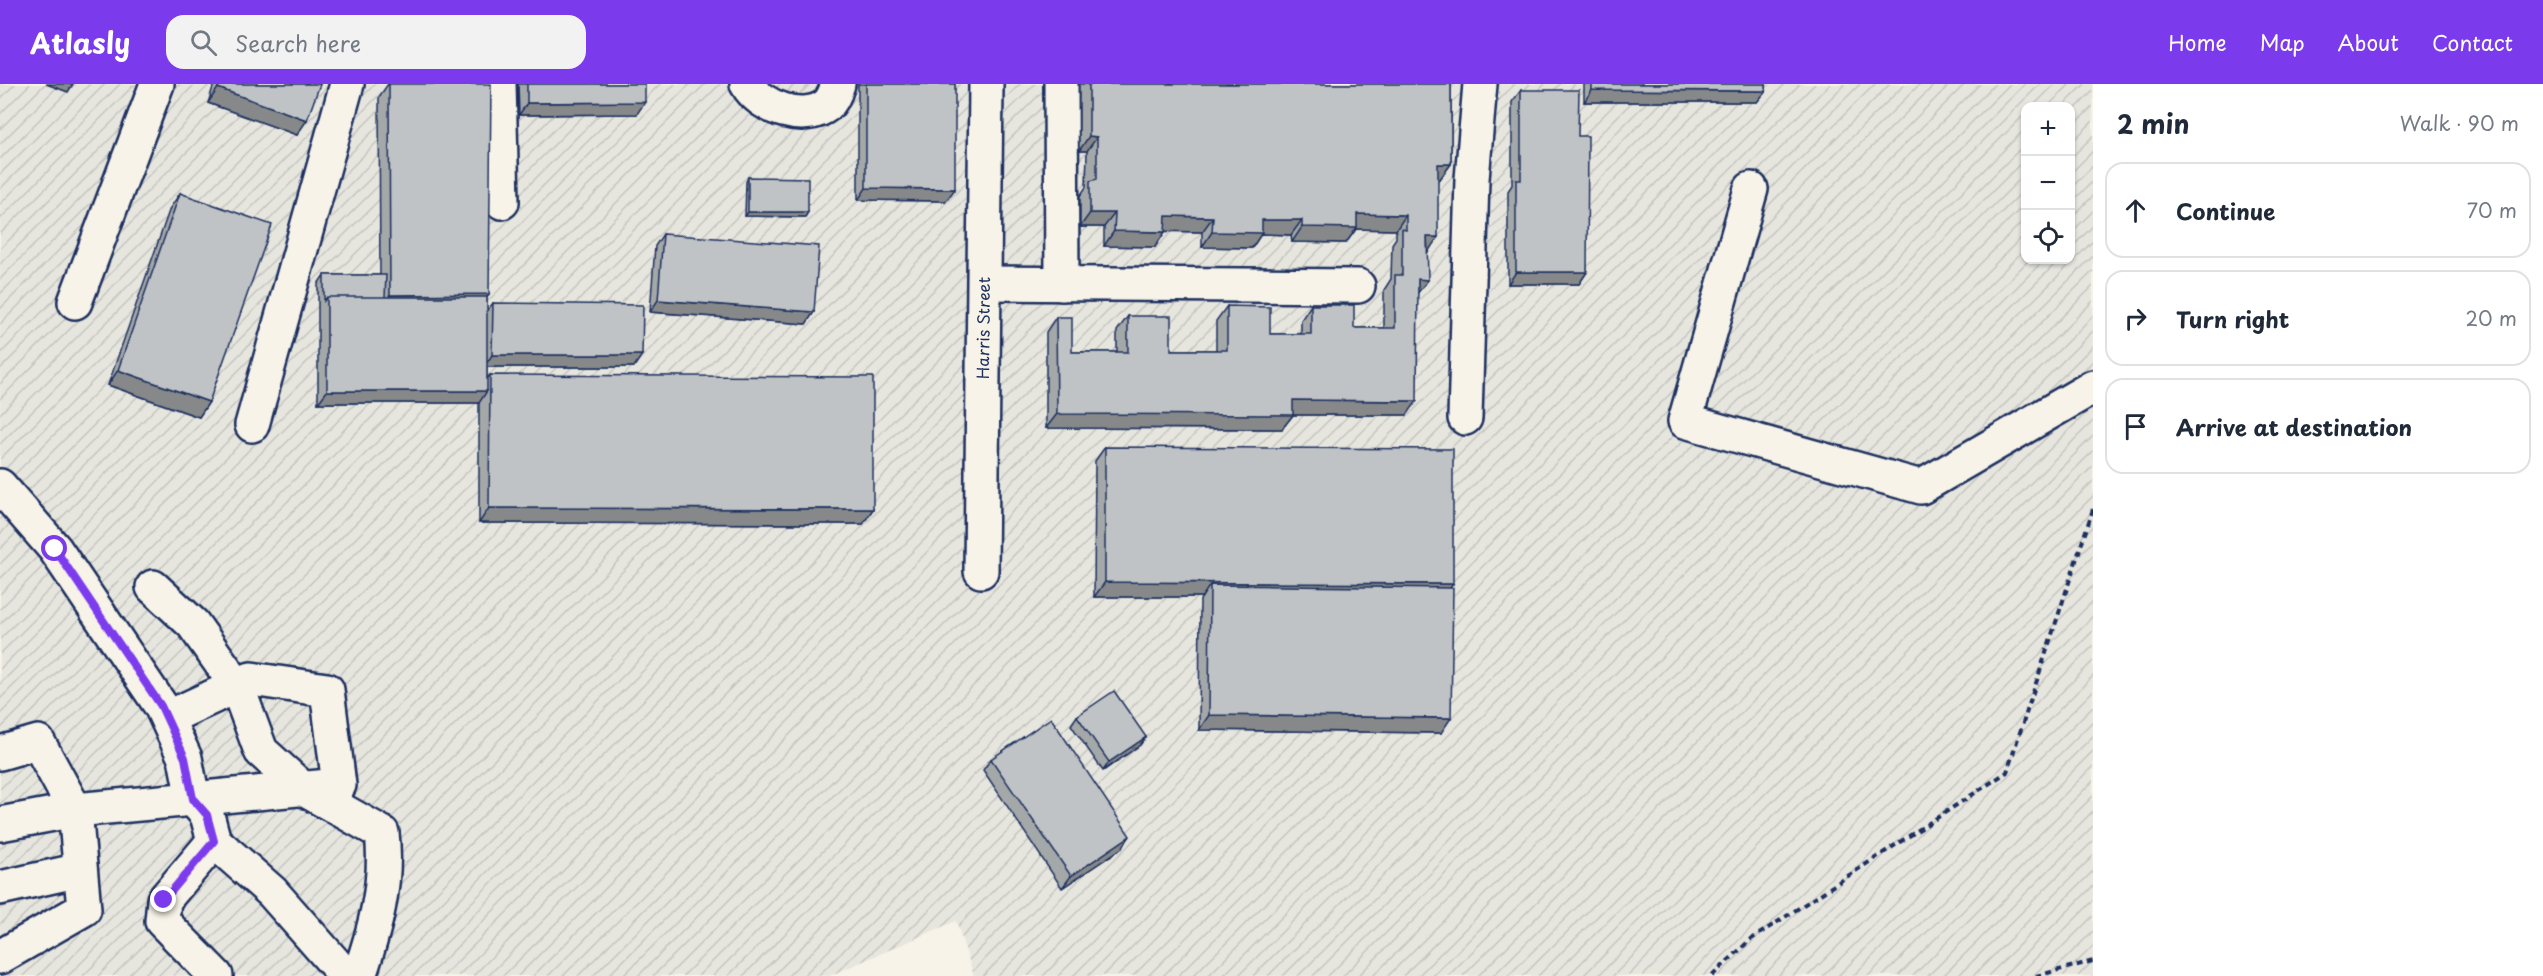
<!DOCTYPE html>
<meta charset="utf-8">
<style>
:root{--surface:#fff;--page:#f2f2f3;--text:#1f2937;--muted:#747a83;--line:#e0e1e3;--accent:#7c3aed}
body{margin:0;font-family:"Playpen Sans",sans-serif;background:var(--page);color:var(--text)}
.controls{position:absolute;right:18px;top:18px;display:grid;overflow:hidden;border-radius:12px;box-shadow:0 2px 4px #0004}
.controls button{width:54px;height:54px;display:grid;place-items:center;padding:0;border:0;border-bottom:2px solid var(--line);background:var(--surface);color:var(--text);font:30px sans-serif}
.stop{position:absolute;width:18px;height:18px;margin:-14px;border:4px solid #7c3aed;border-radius:50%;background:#fff}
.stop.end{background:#7c3aed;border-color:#fff;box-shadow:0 2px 6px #0008}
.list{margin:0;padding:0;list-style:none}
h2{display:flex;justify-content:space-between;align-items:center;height:78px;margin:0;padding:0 24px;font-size:26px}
h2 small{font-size:20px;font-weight:400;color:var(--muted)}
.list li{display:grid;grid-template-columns:39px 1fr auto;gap:18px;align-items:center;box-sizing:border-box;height:96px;margin:0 12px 12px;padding:0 12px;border:2px solid var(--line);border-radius:18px}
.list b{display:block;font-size:22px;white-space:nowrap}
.list em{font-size:20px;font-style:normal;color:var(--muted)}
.icon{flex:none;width:33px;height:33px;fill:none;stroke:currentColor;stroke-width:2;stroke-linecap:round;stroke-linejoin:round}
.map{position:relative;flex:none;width:2093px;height:892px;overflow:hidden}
header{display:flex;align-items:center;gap:36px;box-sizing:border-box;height:84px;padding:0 30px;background:var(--accent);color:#fff}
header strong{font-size:28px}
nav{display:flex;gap:33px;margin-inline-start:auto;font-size:21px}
.search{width:420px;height:54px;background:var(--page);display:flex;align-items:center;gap:15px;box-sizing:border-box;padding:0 21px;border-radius:18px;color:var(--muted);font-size:22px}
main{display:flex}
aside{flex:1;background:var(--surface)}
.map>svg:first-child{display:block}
.industrial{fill:url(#industrial-furrows);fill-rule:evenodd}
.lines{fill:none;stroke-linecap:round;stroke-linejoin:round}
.minor-casing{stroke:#1b2f5e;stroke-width:38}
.path{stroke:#1b2f5e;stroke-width:4;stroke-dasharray:6 4.5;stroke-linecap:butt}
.minor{stroke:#f7f3e8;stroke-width:33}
.wall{fill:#a5a8a9;stroke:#1b2f5e;stroke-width:1.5}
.shaded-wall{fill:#86888a;stroke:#1b2f5e;stroke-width:1.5}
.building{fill:#c0c3c5;stroke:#1b2f5e;stroke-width:1.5}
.route{stroke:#7c3aed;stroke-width:8}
.labels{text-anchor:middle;stroke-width:5;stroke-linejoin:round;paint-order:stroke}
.street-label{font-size:16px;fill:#1b2f5e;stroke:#f7f3e8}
</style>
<header>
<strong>Atlasly</strong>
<div class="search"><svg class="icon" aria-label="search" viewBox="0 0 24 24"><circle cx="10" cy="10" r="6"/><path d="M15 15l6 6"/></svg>Search here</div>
<nav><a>Home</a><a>Map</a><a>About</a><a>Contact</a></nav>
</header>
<main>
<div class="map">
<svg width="2093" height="892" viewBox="0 0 2093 892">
<defs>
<pattern id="industrial-furrows" width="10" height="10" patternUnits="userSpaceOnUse" patternTransform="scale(1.5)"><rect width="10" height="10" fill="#e6e5de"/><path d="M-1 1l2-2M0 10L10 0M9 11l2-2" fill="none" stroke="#c5c5c1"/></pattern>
</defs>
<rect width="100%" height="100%" fill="#f7f3e8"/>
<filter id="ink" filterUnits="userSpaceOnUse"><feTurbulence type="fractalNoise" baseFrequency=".0167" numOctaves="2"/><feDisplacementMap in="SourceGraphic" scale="12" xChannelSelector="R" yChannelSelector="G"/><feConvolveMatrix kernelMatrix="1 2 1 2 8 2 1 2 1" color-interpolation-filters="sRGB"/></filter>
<g filter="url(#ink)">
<path class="industrial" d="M0 0H2093V892H974L956 837 829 892H0ZM2026 22H2070V176H2026Z"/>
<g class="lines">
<defs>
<g id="minor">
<path d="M499 0 502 118"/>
<path d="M747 0C760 24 805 39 827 21 832 17 836 7 838 0"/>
<path d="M1061 0 1062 200"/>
<path d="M1751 105 1685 337 1921 403 2093 303"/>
<path d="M986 199 1358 202"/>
<path d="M75 218 157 0"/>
<path d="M1465 334 1472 95 1480 0"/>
<path d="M252 341 347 0"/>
<path d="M0 402 55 465 161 622 185 674 193 715 75 726 0 740"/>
<path id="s1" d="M981 487 986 0"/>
<path d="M153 503 193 540 237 602 261 667 302 704 382 749C388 799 375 845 359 892"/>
<path d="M167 634 251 595 327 606 339 701 193 715"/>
<path d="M0 669 38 658 75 726 84 825 0 873"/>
<path d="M193 715 207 731 214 757 272 808 346 892"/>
<path d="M214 757 164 816 162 837 216 892"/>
<path d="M0 804 80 786"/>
</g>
</defs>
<use href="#minor" class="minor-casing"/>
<path class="path" d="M1712 892 1750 856 2007 688 2093 425
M2036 892 2093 877"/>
<use href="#minor" class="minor"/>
</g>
<path class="wall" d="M214 0H320L297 51 208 19Z
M388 0H389L487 213V227L493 219 634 283H487V295L490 291 873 425 863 440 479 439V318V319H318V200L324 191H380L379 13Z
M518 0H645L637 30 519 31Z
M858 0H955L946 117 858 116Z
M1079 0H1451V80L1440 95H1438L1427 168 1417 210 1407 331H1293L1282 345 1046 344V248L1056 233 1072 268H1117V247L1128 232 1171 266H1216V237L1227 222 1270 250H1301V236L1311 221 1354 244H1384V206L1391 195 1392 160 1396 154V146L1356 145 1346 159 1292 158 1291 151 1261 150 1252 164 1202 163V148L1165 147 1155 163 1104 162V143H1080V112L1086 103 1087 67H1079Z
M1584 0H1766V7L1757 18H1584Z
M1521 6 1578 52 1587 188 1579 200H1508V107L1512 101V18Z
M748 93 808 128 805 133 745 132 746 98Z
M180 109 209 318 199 333 108 301 170 124Z
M663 150 814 228 806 240 650 228 655 162Z
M1105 363 1450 504 1441 649 1199 646 1200 516 1202 513H1094L1095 377Z
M1077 632 1146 653 1140 661 1103 687 1071 641Z
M991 675 1122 764 1062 804 983 686Z"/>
<path class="shaded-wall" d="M46 0H73L68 8Z
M218 4 307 36 297 51 208 19Z
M1592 6 1766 7 1757 18H1584Z
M645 18 637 30 519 31 527 19Z
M1089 52 1097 53 1087 67H1079Z
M1438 80H1451L1440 95H1428Z
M866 104 955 105 946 117 858 116Z
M748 128H808L805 133 745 132Z
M1090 129H1115L1104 143H1080Z
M1357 130 1406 131 1396 146 1356 145 1346 159 1292 158 1302 143Z
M1166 132 1213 133 1202 148 1155 147Z
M1262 136H1302L1291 151 1261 150 1252 164 1202 163 1212 148Z
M1114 147 1165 148 1155 163 1104 162Z
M1427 153H1438L1428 168Z
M1516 188H1587L1579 200H1508Z
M1418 195 1428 196 1417 210Z
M489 210 479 225 385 217 390 211Z
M658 216 814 228 806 240 650 228Z
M492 271H642L634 283H484Z
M118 286 209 318 199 333 108 301Z
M327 307H487L479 319H318Z
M1293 316 1417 317 1407 331H1293L1282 345 1046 344 1057 330Z
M489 424 873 425 863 440 479 439Z
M1105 498 1453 500 1442 515 1210 501 1202 513H1094Z
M1209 631 1451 634 1441 649 1199 646Z
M1146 653 1140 661 1103 687 1109 678Z
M1130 752 1122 764 1062 804 1071 792Z"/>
<path class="building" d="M220 0H320L307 36 218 4Z
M389 0H491L489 210 390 211Z
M527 0H645V18L527 19Z
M866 0H955V105L866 104Z
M1089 0H1451V80H1438V153H1427L1428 196 1418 195 1417 317 1293 316V331L1057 330 1056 233H1072V268H1128V232H1171V266H1227V222L1270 223V250H1311V221H1354V244H1395V191H1402V145L1406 146V131L1357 130V144L1302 143V136H1262V149L1212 148 1213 133 1166 132 1165 148 1114 147 1115 129H1090V97L1097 95V53L1089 52Z
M1592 0H1766V7L1592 6Z
M1521 6H1579L1578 52H1588L1587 188H1516V96H1521Z
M748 93 808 94V128H748Z
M180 109 272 141 209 318 118 286Z
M663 150 819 162 814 228 658 216Z
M324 191H386L385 213H327L324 217Z
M327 213H487V307H327Z
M493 219 643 221 642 271H492Z
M490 291 873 293V425L489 424Z
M1105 363 1453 365V500L1105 498Z
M1210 501 1453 504 1451 634 1209 631Z
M1114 607 1146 653 1109 678 1077 632Z
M1051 634 1130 752 1071 792 991 675Z"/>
</g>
<g class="lines" filter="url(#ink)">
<path class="route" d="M55 465 161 622 185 674 193 715 207 731 214 757 164 816"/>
</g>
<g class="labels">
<g class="street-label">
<text dy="6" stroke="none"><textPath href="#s1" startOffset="243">Harris Street</textPath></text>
</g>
</g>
</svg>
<div class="controls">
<button>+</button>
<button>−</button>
<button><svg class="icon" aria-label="locate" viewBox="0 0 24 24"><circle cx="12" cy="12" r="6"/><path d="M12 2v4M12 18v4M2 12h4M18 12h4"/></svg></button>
</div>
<div class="stop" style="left:55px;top:465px"></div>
<div class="stop end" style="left:164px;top:816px"></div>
</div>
<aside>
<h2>2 min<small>Walk · 90 m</small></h2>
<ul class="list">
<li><svg class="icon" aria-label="ahead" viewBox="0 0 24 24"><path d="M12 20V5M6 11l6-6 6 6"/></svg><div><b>Continue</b></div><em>70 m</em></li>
<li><svg class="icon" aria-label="right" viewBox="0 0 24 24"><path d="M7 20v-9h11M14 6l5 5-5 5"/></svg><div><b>Turn right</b></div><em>20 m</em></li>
<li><svg class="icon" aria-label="arrive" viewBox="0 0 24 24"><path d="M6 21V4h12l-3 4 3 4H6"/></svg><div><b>Arrive at destination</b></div></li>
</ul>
</aside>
</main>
